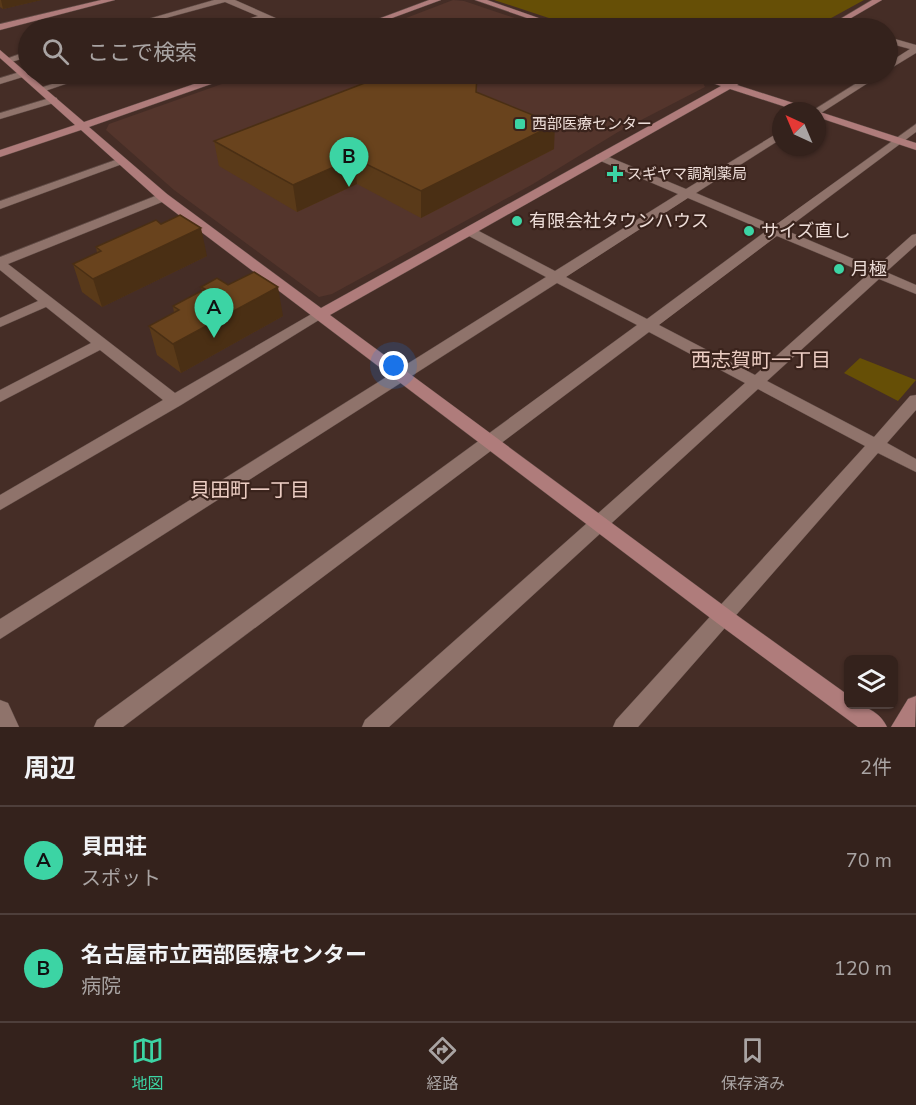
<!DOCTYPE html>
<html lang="ja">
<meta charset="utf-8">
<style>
:root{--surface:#34221c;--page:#3f2f29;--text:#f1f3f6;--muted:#a9a4a3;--line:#4e3f3b;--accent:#3cd4a4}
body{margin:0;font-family:"Nunito Sans","Noto Sans JP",sans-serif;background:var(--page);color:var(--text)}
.controls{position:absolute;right:18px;bottom:18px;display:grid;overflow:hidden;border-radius:9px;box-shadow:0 2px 4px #0004}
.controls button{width:54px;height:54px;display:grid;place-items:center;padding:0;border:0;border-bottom:2px solid var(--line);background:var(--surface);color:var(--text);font:30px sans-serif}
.compass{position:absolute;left:772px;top:102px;width:54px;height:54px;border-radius:50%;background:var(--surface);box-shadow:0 2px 4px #0004;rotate:316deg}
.you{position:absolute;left:394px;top:366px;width:21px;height:21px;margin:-15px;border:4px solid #fff;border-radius:50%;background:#1a73e8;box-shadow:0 0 0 9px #1a73e833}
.badge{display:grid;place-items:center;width:39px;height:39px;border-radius:50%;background:var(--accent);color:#111;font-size:20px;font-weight:700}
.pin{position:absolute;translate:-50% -50px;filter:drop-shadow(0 2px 3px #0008)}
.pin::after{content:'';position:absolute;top:32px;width:21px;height:18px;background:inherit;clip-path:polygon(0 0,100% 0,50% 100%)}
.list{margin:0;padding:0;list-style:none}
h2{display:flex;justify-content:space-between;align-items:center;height:78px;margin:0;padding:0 24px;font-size:26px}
h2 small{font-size:20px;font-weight:400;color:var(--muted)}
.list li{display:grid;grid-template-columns:39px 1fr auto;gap:18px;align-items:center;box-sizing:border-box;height:108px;padding:0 24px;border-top:2px solid var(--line)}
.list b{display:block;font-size:22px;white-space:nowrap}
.list p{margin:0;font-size:20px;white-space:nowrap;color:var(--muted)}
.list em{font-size:20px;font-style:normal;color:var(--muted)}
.icon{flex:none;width:33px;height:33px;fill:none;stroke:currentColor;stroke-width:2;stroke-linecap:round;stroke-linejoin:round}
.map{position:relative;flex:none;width:916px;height:727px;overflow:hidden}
.search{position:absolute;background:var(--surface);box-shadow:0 2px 4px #0004;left:18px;right:18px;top:18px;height:66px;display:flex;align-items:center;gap:15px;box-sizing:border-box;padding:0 21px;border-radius:33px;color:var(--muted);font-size:22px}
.sheet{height:294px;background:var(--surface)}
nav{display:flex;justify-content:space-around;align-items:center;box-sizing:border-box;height:84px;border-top:2px solid var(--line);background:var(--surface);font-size:16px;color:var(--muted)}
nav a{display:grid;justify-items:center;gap:3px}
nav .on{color:var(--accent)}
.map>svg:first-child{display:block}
.built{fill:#54352c}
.green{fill:#664f06}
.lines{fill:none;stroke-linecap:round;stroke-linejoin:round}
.street-casing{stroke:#5d4943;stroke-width:1}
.secondary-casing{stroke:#5d4943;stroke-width:1}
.street{fill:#8f736b;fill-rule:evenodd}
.secondary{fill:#af7c7b;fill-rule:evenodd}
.wall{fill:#5a3a19}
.shaded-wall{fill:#4a2f14}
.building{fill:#69431d;stroke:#4a2f14;stroke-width:1.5}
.poi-dot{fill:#3cd4a4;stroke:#3a231c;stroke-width:2}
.labels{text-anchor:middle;stroke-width:4.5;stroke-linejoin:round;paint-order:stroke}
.far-poi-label{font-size:15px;fill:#edddd8;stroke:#3a231c;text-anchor:start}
.poi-label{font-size:18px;fill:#edddd8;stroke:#3a231c;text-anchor:start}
.neighbourhood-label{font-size:20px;fill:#eccdc3;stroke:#3a231c}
</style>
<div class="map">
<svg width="916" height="727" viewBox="0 0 916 727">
<rect width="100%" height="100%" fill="#452d26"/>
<path class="built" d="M453 0 464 1 544 28H380Z
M250 74H675L703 83 705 87 618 132 533 184 332 294 319 297 174 190 106 130 109 124Z"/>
<path class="green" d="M494 0H864L813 28H579Z
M860 358 916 380 898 401 844 373Z"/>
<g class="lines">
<defs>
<path id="street" d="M214 0H235L298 28H288L265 19 235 28H224L225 26 258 16 225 2 129 28H117Z
M835 22 851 26 852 28 832 27V23Z
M888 37 916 45V53L888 70V63L910 49 888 43Z
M28 51V57L8 63 3 60Z
M23 71 26 72V76L0 84V78Z
M82 74H95L45 91 37 89Z
M871 74H882L821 113 812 111Z
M53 97 57 98V102L0 119V113Z
M916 124V132L785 230 875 268 912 235 916 234V245L886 272 916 285V294L879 279 767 381 874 437 910 396 916 395V410L887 443 916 459V472L878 453 638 727H613L616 720 865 446 758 389 389 727H362L365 720 745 383 649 332 123 727H94L97 720 637 325 557 283 0 639V619L546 277 467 235 465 232 467 229H475L555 271 678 194 596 159V155H604L686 189 781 131V139L696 193 774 226ZM688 198 766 231 647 319 566 277ZM777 236 868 274 755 375 659 325Z
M121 158 127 161 125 163 0 209V201Z
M163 193 167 194V200L8 264 175 393 315 312H325L327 315 181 405 0 510V495L163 400 100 350 0 402V390L91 343 46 307 0 327V318L38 301 0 270V257Z
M0 700 8 703 19 727H0Z"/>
<path id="secondary" d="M101 0H115L0 30V24Z
M429 0H441L365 28H354Z
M475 0H487L567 28H556Z
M872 0H882L834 28H825Z
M0 50 84 122 223 74H235L234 76 89 127 167 194 321 308 721 86 692 76 691 74H703L728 82 743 74H753L737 85 812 109 813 111H798L730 89 330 315 731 611 848 695V704C864 704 880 712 887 727H858L717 623 159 200 81 130 0 157V150L75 125 0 58Z
M817 111 916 143V150L817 117Z
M916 696 915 727H891L908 699Z"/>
</defs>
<use href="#street" class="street-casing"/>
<use href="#secondary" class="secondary-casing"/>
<use href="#street" class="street"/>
<use href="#secondary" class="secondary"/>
</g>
<path class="wall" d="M0 0H41L3 9 0 7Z
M477 92 554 149 421 218 357 184 297 212 219 166 214 141Z
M96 247 207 256 102 307 82 292 73 264 97 253Z
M228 285 283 316 181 373 157 355 149 326 174 313 173 306 202 291 201 287Z"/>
<path class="shaded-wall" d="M1 0H41L3 9Z
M555 124 554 149 421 218V191Z
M354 158 357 184 297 212 293 185Z
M201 228 207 256 102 307 93 279Z
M278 287 283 316 181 373 173 344Z"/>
<path class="building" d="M388 74H475L477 76 476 92 555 124 421 191 354 158 293 185 214 141Z
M180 215 201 228 93 279 73 264 101 251 96 247 156 220 161 224Z
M254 272 278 287 173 344 149 326 179 310 173 306 205 289 201 287 217 278 228 285Z"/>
<g class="poi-dot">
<rect x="514" y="118" width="12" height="12" rx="3"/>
<path d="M612 165h6v6h6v6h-6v6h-6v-6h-6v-6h6z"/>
<circle cx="517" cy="221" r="6"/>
<circle cx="749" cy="231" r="6"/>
<circle cx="839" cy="269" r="6"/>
</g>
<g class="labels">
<g class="far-poi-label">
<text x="532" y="129">西部医療センター</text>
<text x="627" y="179">スギヤマ調剤薬局</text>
</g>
<g class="poi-label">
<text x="529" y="227">有限会社タウンハウス</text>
<text x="761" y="237">サイズ直し</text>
<text x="851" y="275">月極</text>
</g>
<g class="neighbourhood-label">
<text x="761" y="367">西志賀町一丁目</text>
<text x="250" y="497">貝田町一丁目</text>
</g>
</g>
</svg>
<div class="controls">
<button><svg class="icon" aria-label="layers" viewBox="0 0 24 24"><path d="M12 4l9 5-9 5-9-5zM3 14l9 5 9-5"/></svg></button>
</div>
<svg class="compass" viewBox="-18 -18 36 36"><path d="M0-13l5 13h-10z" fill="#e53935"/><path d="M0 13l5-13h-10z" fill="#a9a4a3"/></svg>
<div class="you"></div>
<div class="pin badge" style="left:214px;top:338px">A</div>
<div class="pin badge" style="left:349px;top:187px">B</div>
<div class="search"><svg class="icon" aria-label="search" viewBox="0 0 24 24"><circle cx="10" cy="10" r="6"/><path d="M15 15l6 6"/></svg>ここで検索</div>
</div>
<section class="sheet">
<h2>周辺<small>2件</small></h2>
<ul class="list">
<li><span class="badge">A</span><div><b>貝田荘</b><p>スポット</p></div><em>70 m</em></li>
<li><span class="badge">B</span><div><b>名古屋市立西部医療センター</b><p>病院</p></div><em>120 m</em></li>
</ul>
</section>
<nav>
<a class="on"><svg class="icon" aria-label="map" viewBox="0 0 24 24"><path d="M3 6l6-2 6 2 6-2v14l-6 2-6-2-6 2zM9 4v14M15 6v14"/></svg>地図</a>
<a><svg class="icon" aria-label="directions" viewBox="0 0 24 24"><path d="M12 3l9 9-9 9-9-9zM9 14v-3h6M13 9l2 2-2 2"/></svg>経路</a>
<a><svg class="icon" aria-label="saved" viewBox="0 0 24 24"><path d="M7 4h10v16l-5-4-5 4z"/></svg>保存済み</a>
</nav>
